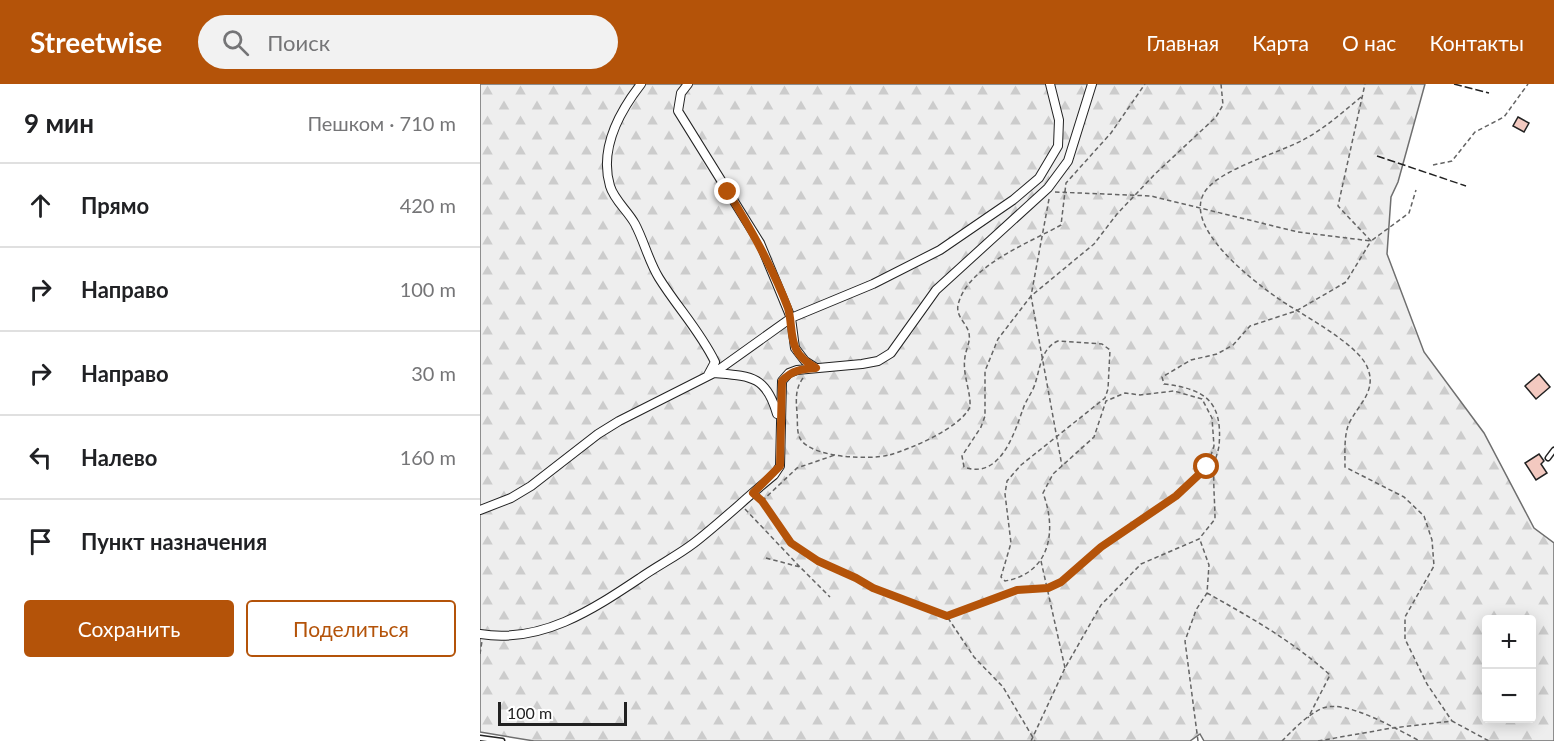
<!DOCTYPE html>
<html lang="ru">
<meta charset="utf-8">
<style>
:root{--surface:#fff;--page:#f2f2f2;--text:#202124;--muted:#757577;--line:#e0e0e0;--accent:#b45309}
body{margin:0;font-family:Lato,sans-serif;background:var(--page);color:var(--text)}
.controls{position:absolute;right:18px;bottom:18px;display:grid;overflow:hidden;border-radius:6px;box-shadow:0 3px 15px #0003}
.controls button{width:54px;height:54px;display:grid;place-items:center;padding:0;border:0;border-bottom:2px solid var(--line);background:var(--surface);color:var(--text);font:30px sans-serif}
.scale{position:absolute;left:18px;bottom:15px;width:129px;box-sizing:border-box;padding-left:6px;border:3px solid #222;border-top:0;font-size:16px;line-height:21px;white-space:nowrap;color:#222;-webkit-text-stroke:4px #fff;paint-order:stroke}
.stop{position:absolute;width:18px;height:18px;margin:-14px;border:4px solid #b45309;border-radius:50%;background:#fff}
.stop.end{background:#b45309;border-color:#fff;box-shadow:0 2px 6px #0008}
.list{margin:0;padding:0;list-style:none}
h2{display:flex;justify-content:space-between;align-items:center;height:78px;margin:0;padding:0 24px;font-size:26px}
h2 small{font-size:20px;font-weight:400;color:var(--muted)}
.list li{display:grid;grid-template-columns:39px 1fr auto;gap:18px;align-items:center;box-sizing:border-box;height:84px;padding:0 24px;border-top:2px solid var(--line)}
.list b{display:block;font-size:22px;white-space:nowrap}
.list em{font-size:20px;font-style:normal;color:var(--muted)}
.actions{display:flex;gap:12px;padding:18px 24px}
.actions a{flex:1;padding:14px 0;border:2px solid var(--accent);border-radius:6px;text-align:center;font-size:21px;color:var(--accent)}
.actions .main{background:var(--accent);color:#fff}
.icon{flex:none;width:33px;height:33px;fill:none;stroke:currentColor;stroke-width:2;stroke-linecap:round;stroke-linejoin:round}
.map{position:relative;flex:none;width:1074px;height:657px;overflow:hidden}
header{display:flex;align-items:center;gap:36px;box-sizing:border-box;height:84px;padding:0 30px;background:var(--accent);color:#fff}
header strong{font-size:28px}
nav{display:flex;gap:33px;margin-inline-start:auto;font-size:21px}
.search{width:420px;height:54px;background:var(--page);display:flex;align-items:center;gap:15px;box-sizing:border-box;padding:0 21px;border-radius:33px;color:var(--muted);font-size:22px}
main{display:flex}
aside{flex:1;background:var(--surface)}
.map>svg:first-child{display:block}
.forest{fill:url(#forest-firs);stroke:#6f6f6f;stroke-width:1.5;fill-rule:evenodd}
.building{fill:#f3c9c0;stroke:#222;stroke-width:1.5}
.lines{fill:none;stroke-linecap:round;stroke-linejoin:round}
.lane-casing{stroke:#222;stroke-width:7}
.street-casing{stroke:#222;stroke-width:10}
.path{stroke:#646464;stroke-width:1.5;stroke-dasharray:4.5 3;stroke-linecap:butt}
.lane{stroke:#fff;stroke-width:4}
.street{stroke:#fff;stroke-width:8}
.fence{stroke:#222;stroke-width:1.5;stroke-dasharray:8 3;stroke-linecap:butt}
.route{stroke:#b45309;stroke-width:8}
</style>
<header>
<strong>Streetwise</strong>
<div class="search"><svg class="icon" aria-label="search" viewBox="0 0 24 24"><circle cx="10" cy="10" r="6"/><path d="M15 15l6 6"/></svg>Поиск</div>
<nav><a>Главная</a><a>Карта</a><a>О нас</a><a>Контакты</a></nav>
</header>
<main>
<aside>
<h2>9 мин<small>Пешком · 710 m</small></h2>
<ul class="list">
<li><svg class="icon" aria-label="ahead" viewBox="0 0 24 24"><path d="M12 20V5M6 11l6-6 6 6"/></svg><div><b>Прямо</b></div><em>420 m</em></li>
<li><svg class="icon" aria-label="right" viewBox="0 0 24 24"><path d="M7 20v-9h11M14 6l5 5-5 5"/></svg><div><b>Направо</b></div><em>100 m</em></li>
<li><svg class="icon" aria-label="right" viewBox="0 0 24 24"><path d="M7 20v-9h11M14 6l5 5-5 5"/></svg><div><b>Направо</b></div><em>30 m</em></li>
<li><svg class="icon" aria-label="left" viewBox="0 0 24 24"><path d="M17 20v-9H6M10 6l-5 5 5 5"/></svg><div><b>Налево</b></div><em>160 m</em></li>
<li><svg class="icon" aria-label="arrive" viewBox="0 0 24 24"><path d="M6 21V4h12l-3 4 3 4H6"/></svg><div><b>Пункт назначения</b></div></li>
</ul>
<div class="actions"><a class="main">Сохранить</a><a>Поделиться</a></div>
</aside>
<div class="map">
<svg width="1074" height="657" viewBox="0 0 1074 657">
<defs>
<pattern id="forest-firs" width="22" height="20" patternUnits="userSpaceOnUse" patternTransform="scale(1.5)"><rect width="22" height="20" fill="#eee"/><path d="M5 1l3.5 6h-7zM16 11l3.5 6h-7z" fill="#ccc"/></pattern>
</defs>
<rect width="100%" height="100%" fill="#fff"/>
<path class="forest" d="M0 0H945L918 98 911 113 907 170 944 268 1004 349 1054 444 1074 459V657H724L720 650 710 657H54L0 648ZM1006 536H1052V634H1006Z"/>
<path class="building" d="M1038 33 1049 39 1044 48 1033 42Z
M1059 290 1070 303 1056 315 1045 302Z
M1059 370 1064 377 1061 380 1067 389 1056 396 1045 379Z"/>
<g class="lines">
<defs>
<path id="lane" d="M1068 374 1074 366
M0 654 22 657"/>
<path id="street" d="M161 0C140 27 119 65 130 102 134 116 148 127 155 140 164 157 169 178 179 194 197 223 220 247 235 278L228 291
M208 0 201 9 198 27 280 159 311 234 315 264 325 277 336 284
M234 289C270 292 286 291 297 330
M0 426 31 414 51 402 118 350 139 337 234 289 311 234 393 200 460 166 533 116 559 94 578 62 579 36 570 0
M0 550C61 560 112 526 160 494 177 482 197 472 214 459 241 438 267 413 294 391L300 382 302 297 309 289 317 286 382 280 398 277 411 269 456 206 568 104 588 77 612 0"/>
</defs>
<use href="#lane" class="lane-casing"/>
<use href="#street" class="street-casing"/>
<path class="path" d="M881 13C863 28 844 45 823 56 799 69 737 86 724 109 704 144 771 195 796 213 818 229 880 260 888 285 897 309 876 322 868 342 864 354 865 370 865 383L924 413 944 432 952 456 954 482 925 533V555L947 600 972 637
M953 81 972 77 995 48 1024 33 1048 0
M575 108 671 112 818 148 891 157 929 129 936 106
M569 115 551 212 582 382
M323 294C315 305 316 316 317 329 318 337 316 349 321 356 334 374 389 376 409 371 431 365 480 344 490 323 491 307 482 290 485 273 486 264 492 256 488 246 485 238 476 232 478 221 487 182 549 159 581 141L586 99 631 49 665 0
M278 413 311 459 338 477 376 494 393 504 467 532 537 506 568 504 581 498 621 463 696 412 727 383 734 362 732 334 722 315 694 307 660 311 645 309 626 317 614 353 573 390 563 409C577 446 571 489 525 497L521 493 531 459 525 410 527 397 541 381 625 314 628 305 630 266 622 260 578 257C561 264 560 285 555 300 552 309 546 316 543 325 534 350 520 396 484 383L482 372 501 343 505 332V287L518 255 551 212 614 160 637 130 675 90 736 33 743 21 741 0
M282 417 317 384 355 371
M265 425 320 483
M286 474 320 483 350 513
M561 477 585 584
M727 509C770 533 814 558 850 591L828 634
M468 534 494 573 523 603 555 657
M0 570 2 557
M551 657 585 584 621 521 661 480 719 455 735 435C735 419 733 401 734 384 734 377 738 369 739 362 743 317 725 305 684 300L682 293 711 276 737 270 753 261 770 242 816 227 866 198 891 157 858 122 885 0
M718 657 705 557 716 526 727 509 729 481 720 456
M802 657C813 646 828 630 843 624 866 615 918 646 940 657
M838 657 912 644 972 637 1009 657"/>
<use href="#lane" class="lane"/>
<use href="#street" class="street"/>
<path class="fence" d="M974 0 1009 9
M897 72 986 102"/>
</g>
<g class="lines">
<path class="route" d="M248 108C271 145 292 182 308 224 312 237 310 253 316 265 320 274 328 279 336 284 322 285 312 286 302 297L300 382 273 409 282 417 311 459 338 477 376 494 393 504 467 532 537 506 568 504 581 498 621 463 696 412 727 383"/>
</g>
</svg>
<div class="controls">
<button>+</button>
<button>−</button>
</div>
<div class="scale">100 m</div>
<div class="stop" style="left:727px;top:383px"></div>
<div class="stop end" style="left:248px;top:108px"></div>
</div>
</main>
